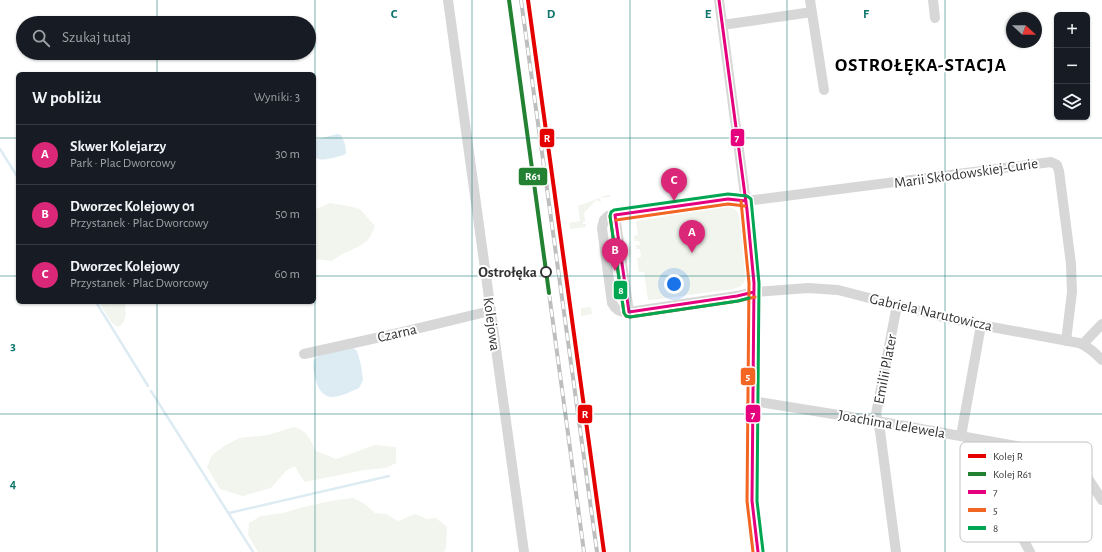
<!DOCTYPE html>
<html lang="pl">
<meta charset="utf-8">
<style>
:root{--surface:#171b24;--page:#20242c;--text:#f1f3f6;--muted:#9ea1a6;--line:#363941;--accent:#db2777}
body{margin:0;font-family:"Alegreya Sans",sans-serif;background:var(--page);color:var(--text)}
.controls{position:absolute;right:12px;top:12px;display:grid;overflow:hidden;border-radius:6px;box-shadow:0 1px 3px #0004}
.controls button{width:36px;height:36px;display:grid;place-items:center;padding:0;border:0;border-bottom:1px solid var(--line);background:var(--surface);color:var(--text);font:20px sans-serif}
.compass{position:absolute;left:1006px;top:12px;width:36px;height:36px;border-radius:50%;background:var(--surface);box-shadow:0 1px 3px #0004;rotate:111deg}
.you{position:absolute;left:674px;top:284px;width:14px;height:14px;margin:-10px;border:3px solid #fff;border-radius:50%;background:#1a73e8;box-shadow:0 0 0 6px #1a73e833}
.badge{display:grid;place-items:center;width:26px;height:26px;border-radius:50%;background:var(--accent);color:#fff;font-size:13px;font-weight:700}
.pin{position:absolute;translate:-50% -33px;filter:drop-shadow(0 1px 2px #0008)}
.pin::after{content:'';position:absolute;top:21px;width:14px;height:12px;background:inherit;clip-path:polygon(0 0,100% 0,50% 100%)}
.list{margin:0;padding:0;list-style:none}
h2{display:flex;justify-content:space-between;align-items:center;height:52px;margin:0;padding:0 16px;font-size:17px}
h2 small{font-size:13px;font-weight:400;color:var(--muted)}
.list li{display:grid;grid-template-columns:26px 1fr auto;gap:12px;align-items:center;box-sizing:border-box;height:60px;padding:0 16px;border-top:1px solid var(--line)}
.list b{display:block;font-size:15px;white-space:nowrap}
.list p{margin:0;font-size:13px;white-space:nowrap;color:var(--muted)}
.list em{font-size:13px;font-style:normal;color:var(--muted)}
.icon{flex:none;width:22px;height:22px;fill:none;stroke:currentColor;stroke-width:2;stroke-linecap:round;stroke-linejoin:round}
.map{position:relative;flex:none;width:1102px;height:552px;overflow:hidden}
.search{position:absolute;background:var(--surface);box-shadow:0 1px 3px #0004;left:16px;top:16px;width:300px;height:44px;display:flex;align-items:center;gap:10px;box-sizing:border-box;padding:0 14px;border-radius:22px;color:var(--muted);font-size:15px}
.panel{position:absolute;background:var(--surface);box-shadow:0 1px 3px #0004;left:16px;top:72px;width:300px;height:232px;border-radius:6px}
.map>svg:first-child{display:block}
.green{fill:#f1f5ed}
.water{fill:#ddebf3}
.lines{fill:none;stroke-linecap:round;stroke-linejoin:round}
.stream{stroke:#ddebf3;stroke-width:2.5}
.street{stroke:#d7d7d7;stroke-width:10}
.rail-casing{stroke:#bebebe;stroke-width:4}
.rail{stroke:#fff;stroke-width:2.5;stroke-dasharray:8;stroke-linecap:butt}
.bus-1-casing{stroke:#fff;stroke-width:6}
.bus-2-casing{stroke:#fff;stroke-width:6}
.bus-3-casing{stroke:#fff;stroke-width:6}
.bus-1{stroke:#e5007d;stroke-width:3}
.bus-2{stroke:#f26522;stroke-width:3}
.bus-3{stroke:#00a651;stroke-width:3}
.rail-1-casing{stroke:#fff;stroke-width:7}
.rail-2-casing{stroke:#fff;stroke-width:7}
.rail-1{stroke:#e50000;stroke-width:4}
.rail-2{stroke:#238132;stroke-width:4}
.grid{fill:none;stroke:#0f766e;stroke-width:1;stroke-opacity:0.55}
.stop-dot{fill:#fff;stroke:#333;stroke-width:2}
.labels{text-anchor:middle;stroke-width:4;stroke-linejoin:round;paint-order:stroke}
.street-label{font-size:15px;fill:#333;stroke:#fff}
.stop-label{font-size:15px;font-weight:bold;fill:#333;stroke:#fff;text-anchor:end}
.district-label{font-size:19px;font-weight:bold;letter-spacing:1px;fill:#000;stroke:#fff}
.key{fill:#fff;stroke:#c2c2c2;stroke-width:1}
.key-label{font-size:11px;fill:#333}
.grid-label{font-size:13px;text-anchor:middle;font-weight:bold;fill:#0f766e;stroke:#fff;stroke-width:4;stroke-linejoin:round;paint-order:stroke}
.line-badge{stroke:#fff;stroke-width:1.5}
.badge-label{font-size:11px;text-anchor:middle;font-weight:bold;fill:#fff}
</style>
<div class="map">
<svg width="1102" height="552" viewBox="0 0 1102 552">
<rect width="100%" height="100%" fill="#fff"/>
<path class="green" d="M610 194V197L600 198 601 202 596 200 584 213 585 221 583 222V224H586V227L570 229 569 223 580 221 578 206Z
M330 203 348 206 360 209 375 226C373 229 372 234 370 237 362 249 343 251 332 261L314 259V210Z
M727 207C744 207 741 230 742 243H743L744 248H743C743 255 747 277 744 282 742 286 737 288 733 289L652 300H648L644 272H639L637 258 641 257 640 249H636V245H640L639 241H635L634 236 638 235 636 221Z
M99 302H126L125 304C126 314 127 321 118 327L112 323Z
M591 307 592 314 581 316V308Z
M294 427C306 429 311 441 316 451L336 459 375 445 396 447V463L386 468 364 470 305 482 299 474 295 466 287 470 271 488 243 496 220 489 207 467 212 455 224 446 239 438 268 435Z
M353 498 365 504 375 513 386 514 398 521 415 514 427 519 436 518 447 527 446 548 444 552H258L248 535 249 523 261 516 283 513 304 507 330 501Z"/>
<path class="water" d="M337 134 341 135 345 144 346 153 344 155C326 159 310 168 315 140Z
M352 347 357 351 361 365 363 380 359 388C342 395 324 407 316 381 314 373 312 368 314 360L318 356Z"/>
<g class="lines">
<path class="stream" d="M0 149 18 178
M96 302 148 386
M151 391 253 552
M229 513 389 476"/>
<path class="street" d="M448 0 524 552
M719 0 747 210 754 283 752 501 758 552
M810 0 824 90
M933 0 935 18
M722 25 812 12
M615 215 629 312 737 296 754 292 808 288 838 290 939 316 981 325 1079 343C1088 346 1095 353 1102 360
M629 312C621 313 616 311 612 303L602 228 604 220 608 216 728 199 746 201 1051 162 1057 165 1059 171 1071 264 1072 292 1066 341
M1083 344 1102 324
M304 354 403 332 490 311
M753 401 888 423 1071 456 1076 460 1102 500
M961 436 981 325
M989 441 990 452 1014 522 1030 552
M896 552 880 431 876 414 897 305"/>
<defs>
<path id="rail" d="M521 0 597 552
M549 293 584 552"/>
</defs>
<use href="#rail" class="rail-casing"/>
<use href="#rail" class="rail"/>
<defs>
<path id="bus-1" d="M719 0 747 210 754 283 752 501 758 552
M615 215 629 312 737 296 754 292
M615 215 728 199 746 201"/>
<path id="bus-2" d="M741 201 749 283 747 501 753 552
M610 216 624 313 626 316 630 317 738 301 755 297
M616 220 728 204 745 206"/>
<path id="bus-3" d="M749 298 738 301 630 317 626 316 624 313 610 216 611 212 614 210 728 194 747 196 751 199 759 283 757 501 763 551"/>
</defs>
<use href="#bus-1" class="bus-1-casing"/>
<use href="#bus-2" class="bus-2-casing"/>
<use href="#bus-3" class="bus-3-casing"/>
<use href="#bus-1" class="bus-1"/>
<use href="#bus-2" class="bus-2"/>
<use href="#bus-3" class="bus-3"/>
<defs>
<path id="rail-1" d="M528 0 604 552"/>
<path id="rail-2" d="M509 0 549 293"/>
</defs>
<use href="#rail-1" class="rail-1-casing"/>
<use href="#rail-2" class="rail-2-casing"/>
<use href="#rail-1" class="rail-1"/>
<use href="#rail-2" class="rail-2"/>
</g>
<path class="grid" d="M157 0V23M315 0V552M472 0V552M630 0V552M787 0V552M945 0V552M157 53V74M0 138H18M314 138H1102M0 276H18M314 276H1102M157 302V552M0 414H1102"/>
<circle class="stop-dot" cx="546" cy="272" r="5"/>
<g class="labels">
<g class="street-label">
<text transform="translate(966 173) rotate(-8)" y="5">Marii Skłodowskiej-Curie</text>
<text transform="translate(931 312) rotate(13)" y="5">Gabriela Narutowicza</text>
<text transform="translate(492 324) rotate(82)" y="5">Kolejowa</text>
<text transform="translate(397 333) rotate(-13)" y="5">Czarna</text>
<text transform="translate(885 369) rotate(-79)" y="5">Emilii Plater</text>
<text transform="translate(892 424) rotate(10)" y="5">Joachima Lelewela</text>
</g>
<g class="stop-label">
<text x="537" y="277">Ostrołęka</text>
</g>
<g class="district-label">
<text x="921" y="71">OSTROŁĘKA-STACJA</text>
</g>
</g>
<rect x="960" y="442" width="132" height="100" rx="6" class="key"/>
<rect x="968" y="454" width="18" height="4" fill="#e50000"/>
<rect x="968" y="472" width="18" height="4" fill="#238132"/>
<rect x="968" y="490" width="18" height="4" fill="#e5007d"/>
<rect x="968" y="508" width="18" height="4" fill="#f26522"/>
<rect x="968" y="526" width="18" height="4" fill="#00a651"/>
<g class="key-label">
<text x="993" y="460">Kolej R</text>
<text x="993" y="478">Kolej R61</text>
<text x="993" y="496">7</text>
<text x="993" y="514">5</text>
<text x="993" y="532">8</text>
</g>
<g class="grid-label">
<text x="394" y="18">C</text>
<text x="551" y="18">D</text>
<text x="708" y="18">E</text>
<text x="866" y="18">F</text>
<text x="13" y="350">3</text>
<text x="13" y="488">4</text>
</g>
<g class="line-badge">
<rect x="730" y="128" width="15" height="19" rx="4" fill="#e5007d"/>
<rect x="539" y="128" width="16" height="20" rx="4" fill="#e50000"/>
<rect x="518" y="167" width="30" height="19" rx="4" fill="#238132"/>
<rect x="613" y="280" width="15" height="20" rx="4" fill="#00a651"/>
<rect x="740" y="367" width="16" height="19" rx="4" fill="#f26522"/>
<rect x="745" y="404" width="16" height="19" rx="4" fill="#e5007d"/>
<rect x="577" y="404" width="16" height="20" rx="4" fill="#e50000"/>
</g>
<g class="badge-label">
<text x="737" y="141">7</text>
<text x="547" y="142">R</text>
<text x="533" y="180">R61</text>
<text x="621" y="294">8</text>
<text x="748" y="380">5</text>
<text x="753" y="418">7</text>
<text x="585" y="418">R</text>
</g>
</svg>
<div class="controls">
<button>+</button>
<button>−</button>
<button><svg class="icon" aria-label="layers" viewBox="0 0 24 24"><path d="M12 4l9 5-9 5-9-5zM3 14l9 5 9-5"/></svg></button>
</div>
<svg class="compass" viewBox="-18 -18 36 36"><path d="M0-13l5 13h-10z" fill="#e53935"/><path d="M0 13l5-13h-10z" fill="#9ea1a6"/></svg>
<div class="you"></div>
<div class="pin badge" style="left:692px;top:253px">A</div>
<div class="pin badge" style="left:615px;top:271px">B</div>
<div class="pin badge" style="left:674px;top:201px">C</div>
<div class="search"><svg class="icon" aria-label="search" viewBox="0 0 24 24"><circle cx="10" cy="10" r="6"/><path d="M15 15l6 6"/></svg>Szukaj tutaj</div>
<section class="panel">
<h2>W pobliżu<small>Wyniki: 3</small></h2>
<ul class="list">
<li><span class="badge">A</span><div><b>Skwer Kolejarzy</b><p>Park · Plac Dworcowy</p></div><em>30 m</em></li>
<li><span class="badge">B</span><div><b>Dworzec Kolejowy 01</b><p>Przystanek · Plac Dworcowy</p></div><em>50 m</em></li>
<li><span class="badge">C</span><div><b>Dworzec Kolejowy</b><p>Przystanek · Plac Dworcowy</p></div><em>60 m</em></li>
</ul>
</section>
</div>
